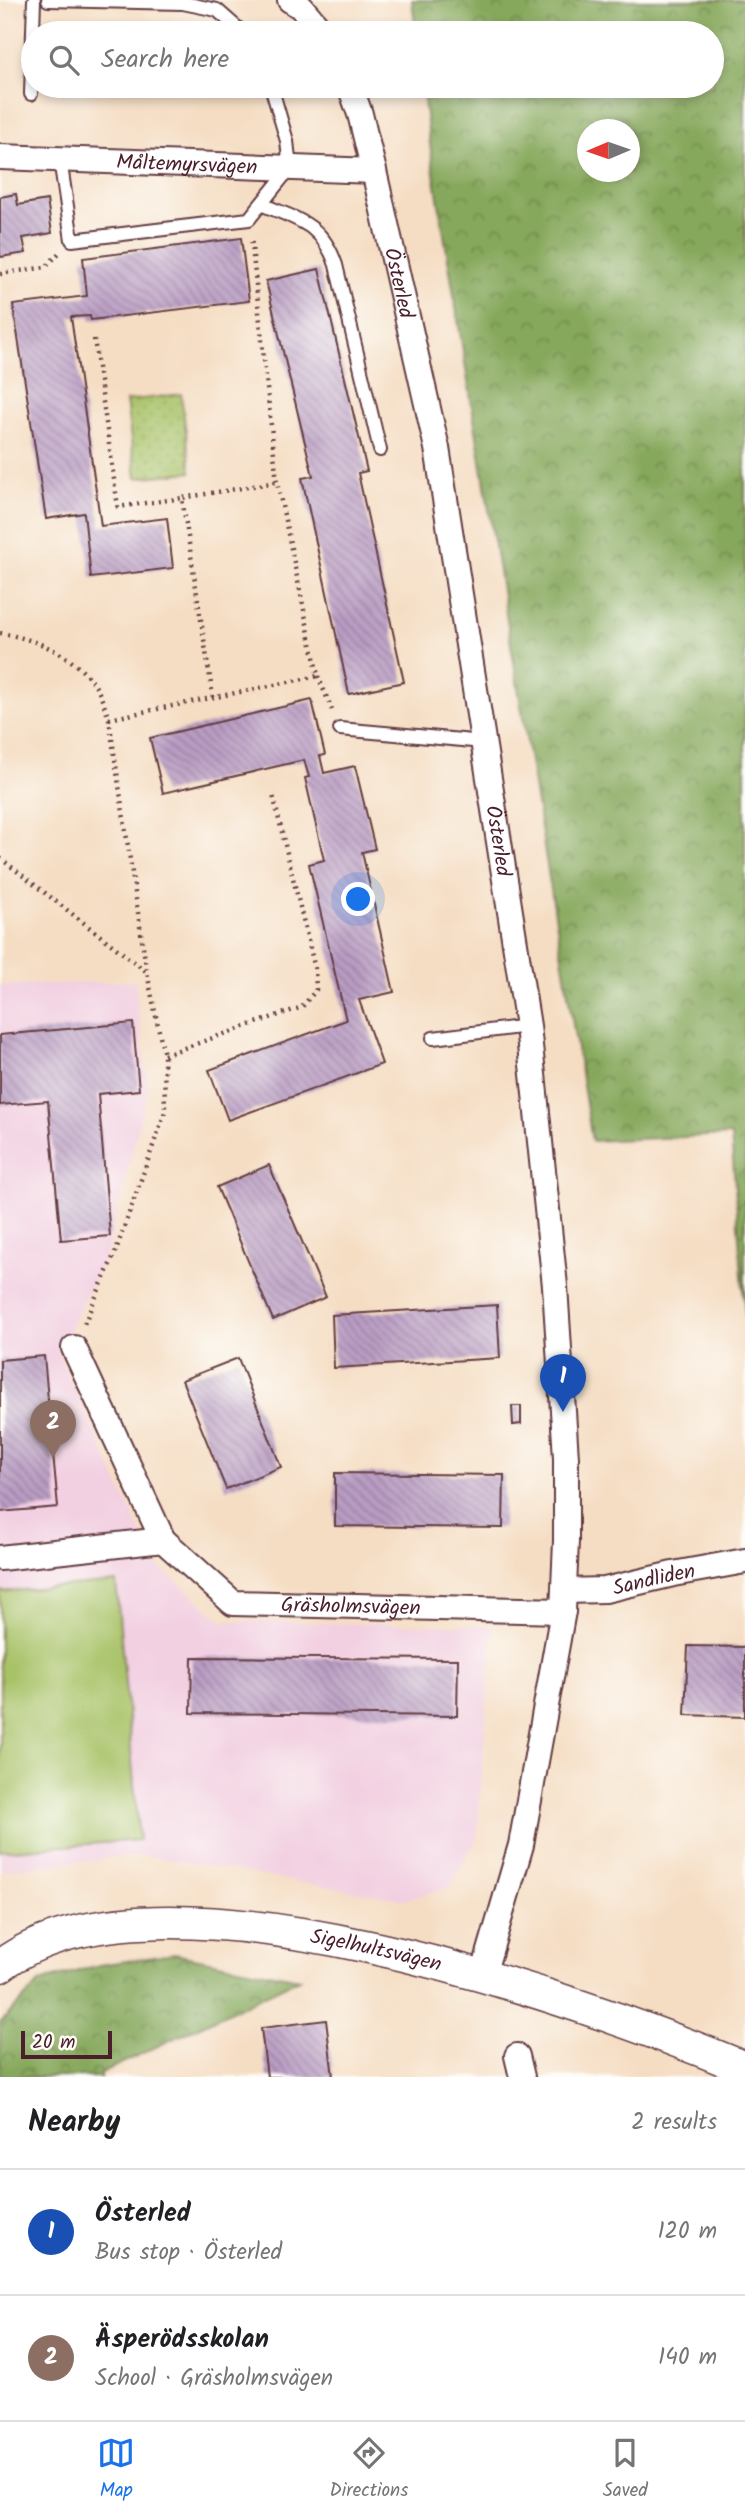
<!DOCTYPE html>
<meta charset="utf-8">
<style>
:root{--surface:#fff;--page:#f2f2f2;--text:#202124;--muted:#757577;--line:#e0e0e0;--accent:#1a73e8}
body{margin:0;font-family:Kalam,sans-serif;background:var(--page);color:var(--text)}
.compass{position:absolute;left:577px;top:119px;width:63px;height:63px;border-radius:50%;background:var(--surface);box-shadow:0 4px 10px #0003;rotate:268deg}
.scale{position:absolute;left:21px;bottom:18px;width:91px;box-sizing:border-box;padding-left:7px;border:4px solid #4a1f2b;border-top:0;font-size:19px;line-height:24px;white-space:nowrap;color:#4a1f2b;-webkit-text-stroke:5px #fdfcf7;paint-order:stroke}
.you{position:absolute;left:359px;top:900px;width:24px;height:24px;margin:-18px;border:5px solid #fff;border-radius:50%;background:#1a73e8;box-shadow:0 0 0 10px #1a73e833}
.badge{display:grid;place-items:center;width:46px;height:46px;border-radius:50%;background:var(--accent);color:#fff;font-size:23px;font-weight:700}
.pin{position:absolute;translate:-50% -58px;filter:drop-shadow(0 2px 4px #0008)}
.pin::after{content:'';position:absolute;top:37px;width:24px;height:21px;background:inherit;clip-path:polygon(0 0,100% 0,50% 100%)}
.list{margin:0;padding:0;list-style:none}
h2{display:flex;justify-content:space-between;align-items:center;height:91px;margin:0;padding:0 28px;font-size:30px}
h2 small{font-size:23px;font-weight:400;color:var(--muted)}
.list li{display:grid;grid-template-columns:46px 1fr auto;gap:21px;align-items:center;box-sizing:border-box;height:126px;padding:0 28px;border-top:2px solid var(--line)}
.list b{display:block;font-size:26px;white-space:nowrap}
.list p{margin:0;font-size:23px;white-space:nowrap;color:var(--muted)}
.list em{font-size:23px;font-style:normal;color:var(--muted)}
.icon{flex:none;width:38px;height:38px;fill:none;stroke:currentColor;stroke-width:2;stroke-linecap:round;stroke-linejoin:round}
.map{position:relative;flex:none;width:745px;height:2077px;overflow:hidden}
.search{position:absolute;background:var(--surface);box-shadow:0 4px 10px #0003;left:21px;right:21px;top:21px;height:77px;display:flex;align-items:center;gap:18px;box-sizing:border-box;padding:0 24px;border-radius:38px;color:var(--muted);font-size:26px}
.sheet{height:343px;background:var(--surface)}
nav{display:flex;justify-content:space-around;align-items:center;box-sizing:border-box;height:98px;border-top:2px solid var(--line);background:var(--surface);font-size:19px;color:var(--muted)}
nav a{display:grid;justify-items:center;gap:4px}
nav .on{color:var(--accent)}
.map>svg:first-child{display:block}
.built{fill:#f2cfe1}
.green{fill:url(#green-dots);stroke:#79704a;stroke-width:2}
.forest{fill:url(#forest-crowns);stroke:#686444;stroke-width:2;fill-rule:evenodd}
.pitch{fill:#a8c268;stroke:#79704a;stroke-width:2}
.building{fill:url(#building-back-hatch)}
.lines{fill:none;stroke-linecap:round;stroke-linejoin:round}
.service-casing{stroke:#643c42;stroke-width:16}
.minor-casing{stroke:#643c42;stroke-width:28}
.tertiary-casing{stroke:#643c42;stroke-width:35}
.path{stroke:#643c42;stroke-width:4.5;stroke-dasharray:2 5;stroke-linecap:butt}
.service{stroke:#fff;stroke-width:12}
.minor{stroke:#fff;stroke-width:24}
.tertiary{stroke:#fff;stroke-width:32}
.labels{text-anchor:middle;stroke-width:5;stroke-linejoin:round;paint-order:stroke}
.street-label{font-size:21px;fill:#4a1f2b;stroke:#fdfcf7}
</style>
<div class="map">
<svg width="745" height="2077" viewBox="0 0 745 2077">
<defs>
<pattern id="green-dots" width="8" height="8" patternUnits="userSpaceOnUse" patternTransform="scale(1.75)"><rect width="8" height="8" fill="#a8c268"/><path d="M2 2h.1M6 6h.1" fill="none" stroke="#92a65a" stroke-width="1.8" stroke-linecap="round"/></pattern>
<pattern id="forest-crowns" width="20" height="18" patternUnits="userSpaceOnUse" patternTransform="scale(1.75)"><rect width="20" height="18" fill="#86a85c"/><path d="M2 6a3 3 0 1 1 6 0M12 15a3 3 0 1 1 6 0" fill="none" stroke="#70884c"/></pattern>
<pattern id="building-back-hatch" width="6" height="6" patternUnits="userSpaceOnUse" patternTransform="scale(1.75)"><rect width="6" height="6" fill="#b99cc3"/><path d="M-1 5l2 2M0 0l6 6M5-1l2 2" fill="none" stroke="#987f9f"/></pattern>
</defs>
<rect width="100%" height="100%" fill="#fdfcf7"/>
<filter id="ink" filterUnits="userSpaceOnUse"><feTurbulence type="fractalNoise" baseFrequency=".0143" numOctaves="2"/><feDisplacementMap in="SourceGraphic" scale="14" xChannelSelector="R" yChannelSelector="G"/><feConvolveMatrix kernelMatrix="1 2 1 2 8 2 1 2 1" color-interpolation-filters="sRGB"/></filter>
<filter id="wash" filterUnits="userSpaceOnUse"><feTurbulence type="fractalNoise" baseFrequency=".00686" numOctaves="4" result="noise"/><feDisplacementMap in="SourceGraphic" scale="28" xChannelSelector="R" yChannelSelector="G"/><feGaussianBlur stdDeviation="1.57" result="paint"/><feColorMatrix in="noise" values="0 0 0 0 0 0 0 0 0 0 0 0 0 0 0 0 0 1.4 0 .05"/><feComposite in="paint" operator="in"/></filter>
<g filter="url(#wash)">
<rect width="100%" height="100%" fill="#f5ddc3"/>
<path class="built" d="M135 981 148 1089 107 1252 58 1353 155 1563 222 1621 493 1626 477 1839 450 1887 405 1900 142 1855 0 1870V986Z"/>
<path class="green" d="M181 394 191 472 136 478 126 401Z"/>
<path class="forest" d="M412 0H745V1315L731 1135 592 1141 433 167 422 86H712V33H416ZM588 130H630V172H588Z
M174 1954 299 1979 101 2073V2077H0V2023L40 1982 99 1965Z"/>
<path class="pitch" d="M116 1582 139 1840 0 1851V1592Z"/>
<g id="blocks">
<path class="building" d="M16 194 18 205 47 200 52 233 23 238 26 253 0 257V197Z
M241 238 249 301 91 320 90 316 71 317 101 526 167 518 173 568 91 578 84 513 46 519 13 305 87 296 83 258Z
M319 269 367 471 358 473 404 682 349 694 302 478 313 476 266 281Z
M312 700 325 755 320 756 324 773 355 766 375 849 362 852 394 992 359 1000 382 1064 228 1120 209 1070 346 1020 309 864 324 860 305 778 309 777 304 760 163 793 150 738Z
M133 1023 139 1090 98 1094 110 1236 61 1240 48 1101 0 1105V1035Z
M269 1165 326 1297 273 1320 217 1187Z
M497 1305 500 1358 334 1368 332 1315Z
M44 1356 58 1507 0 1512V1360Z
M238 1358 281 1467 226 1489 182 1380Z
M512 1406H521V1424L513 1425Z
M335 1473 504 1475 503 1528 335 1526Z
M688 1646 745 1647V1717L685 1715Z
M192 1657 458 1659 457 1716 191 1713Z
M326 2020 333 2077H267L261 2028Z"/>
</g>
</g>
<g filter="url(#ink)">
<use href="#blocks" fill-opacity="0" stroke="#643c42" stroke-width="2"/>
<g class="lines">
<defs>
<path id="service" d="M48 0 183 3 217 10 243 33
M31 94 34 0
M60 159 72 240 249 219 290 168 287 141 271 86
M261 204C298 220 322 223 336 265L380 450
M340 729 484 742
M433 1038 528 1026"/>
<g id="minor">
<path d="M290 0 301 7 323 33"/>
<path id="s1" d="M350 86 360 114 374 171 437 448 528 1026 555 1286 566 1458V1541L563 1611 521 1845 483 1975"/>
<path id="s2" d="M0 157 374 171"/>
<path d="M74 1348 163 1540"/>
<path id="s3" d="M0 1558 163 1540 233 1603 563 1611"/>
<path id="s4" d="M564 1591 605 1590 673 1574 745 1561"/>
<path d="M517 2056 522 2077"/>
</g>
<g id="tertiary">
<path id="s5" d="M0 1966C154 1847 581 2000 745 2068"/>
</g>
</defs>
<use href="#service" class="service-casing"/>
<use href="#minor" class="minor-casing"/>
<use href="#tertiary" class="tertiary-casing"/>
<path class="path" d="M0 274 46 267 59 253
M94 339 118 507 182 498
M0 633C38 640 69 652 94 684 101 694 105 708 109 719L147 973 164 1055 165 1112 115 1253 84 1324
M318 676 332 710
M213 697 182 498 277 482
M109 719 318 676 277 482 251 237
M0 858 147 972
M164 1055 302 1007 316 990 315 969 273 795"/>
<use href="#service" class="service"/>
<use href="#minor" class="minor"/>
<use href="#tertiary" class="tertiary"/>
</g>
</g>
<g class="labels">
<g class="street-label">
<text dy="7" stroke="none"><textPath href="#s2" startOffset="187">Måltemyrsvägen</textPath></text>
<text dy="7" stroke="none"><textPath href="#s1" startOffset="203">Österled</textPath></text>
<text dy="7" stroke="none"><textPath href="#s1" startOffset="770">Österled</textPath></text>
<text dy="7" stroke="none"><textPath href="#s4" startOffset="91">Sandliden</textPath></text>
<text dy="7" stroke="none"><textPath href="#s3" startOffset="376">Gräsholmsvägen</textPath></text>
<text dy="7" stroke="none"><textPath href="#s5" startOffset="387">Sigelhultsvägen</textPath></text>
</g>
</g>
</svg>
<svg class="compass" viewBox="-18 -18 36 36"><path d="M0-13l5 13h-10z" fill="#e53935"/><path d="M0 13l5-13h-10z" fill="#757577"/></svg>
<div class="scale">20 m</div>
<div class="you"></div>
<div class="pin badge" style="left:563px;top:1412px;background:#1a4fb4">1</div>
<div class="pin badge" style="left:53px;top:1458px;background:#8d6e63">2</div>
<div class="search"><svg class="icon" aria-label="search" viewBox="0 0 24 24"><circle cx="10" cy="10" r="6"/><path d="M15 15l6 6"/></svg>Search here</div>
</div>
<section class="sheet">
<h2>Nearby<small>2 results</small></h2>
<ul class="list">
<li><span class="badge" style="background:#1a4fb4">1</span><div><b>Österled</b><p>Bus stop · Österled</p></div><em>120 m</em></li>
<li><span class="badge" style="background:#8d6e63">2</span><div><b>Äsperödsskolan</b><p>School · Gräsholmsvägen</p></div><em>140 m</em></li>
</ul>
</section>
<nav>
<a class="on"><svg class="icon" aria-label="map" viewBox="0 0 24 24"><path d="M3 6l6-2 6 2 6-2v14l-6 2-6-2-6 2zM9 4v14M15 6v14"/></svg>Map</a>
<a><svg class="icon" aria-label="directions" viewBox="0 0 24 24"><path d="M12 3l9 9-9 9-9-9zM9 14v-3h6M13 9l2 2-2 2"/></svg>Directions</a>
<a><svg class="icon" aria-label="saved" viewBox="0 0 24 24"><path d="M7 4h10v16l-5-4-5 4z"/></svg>Saved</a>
</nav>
